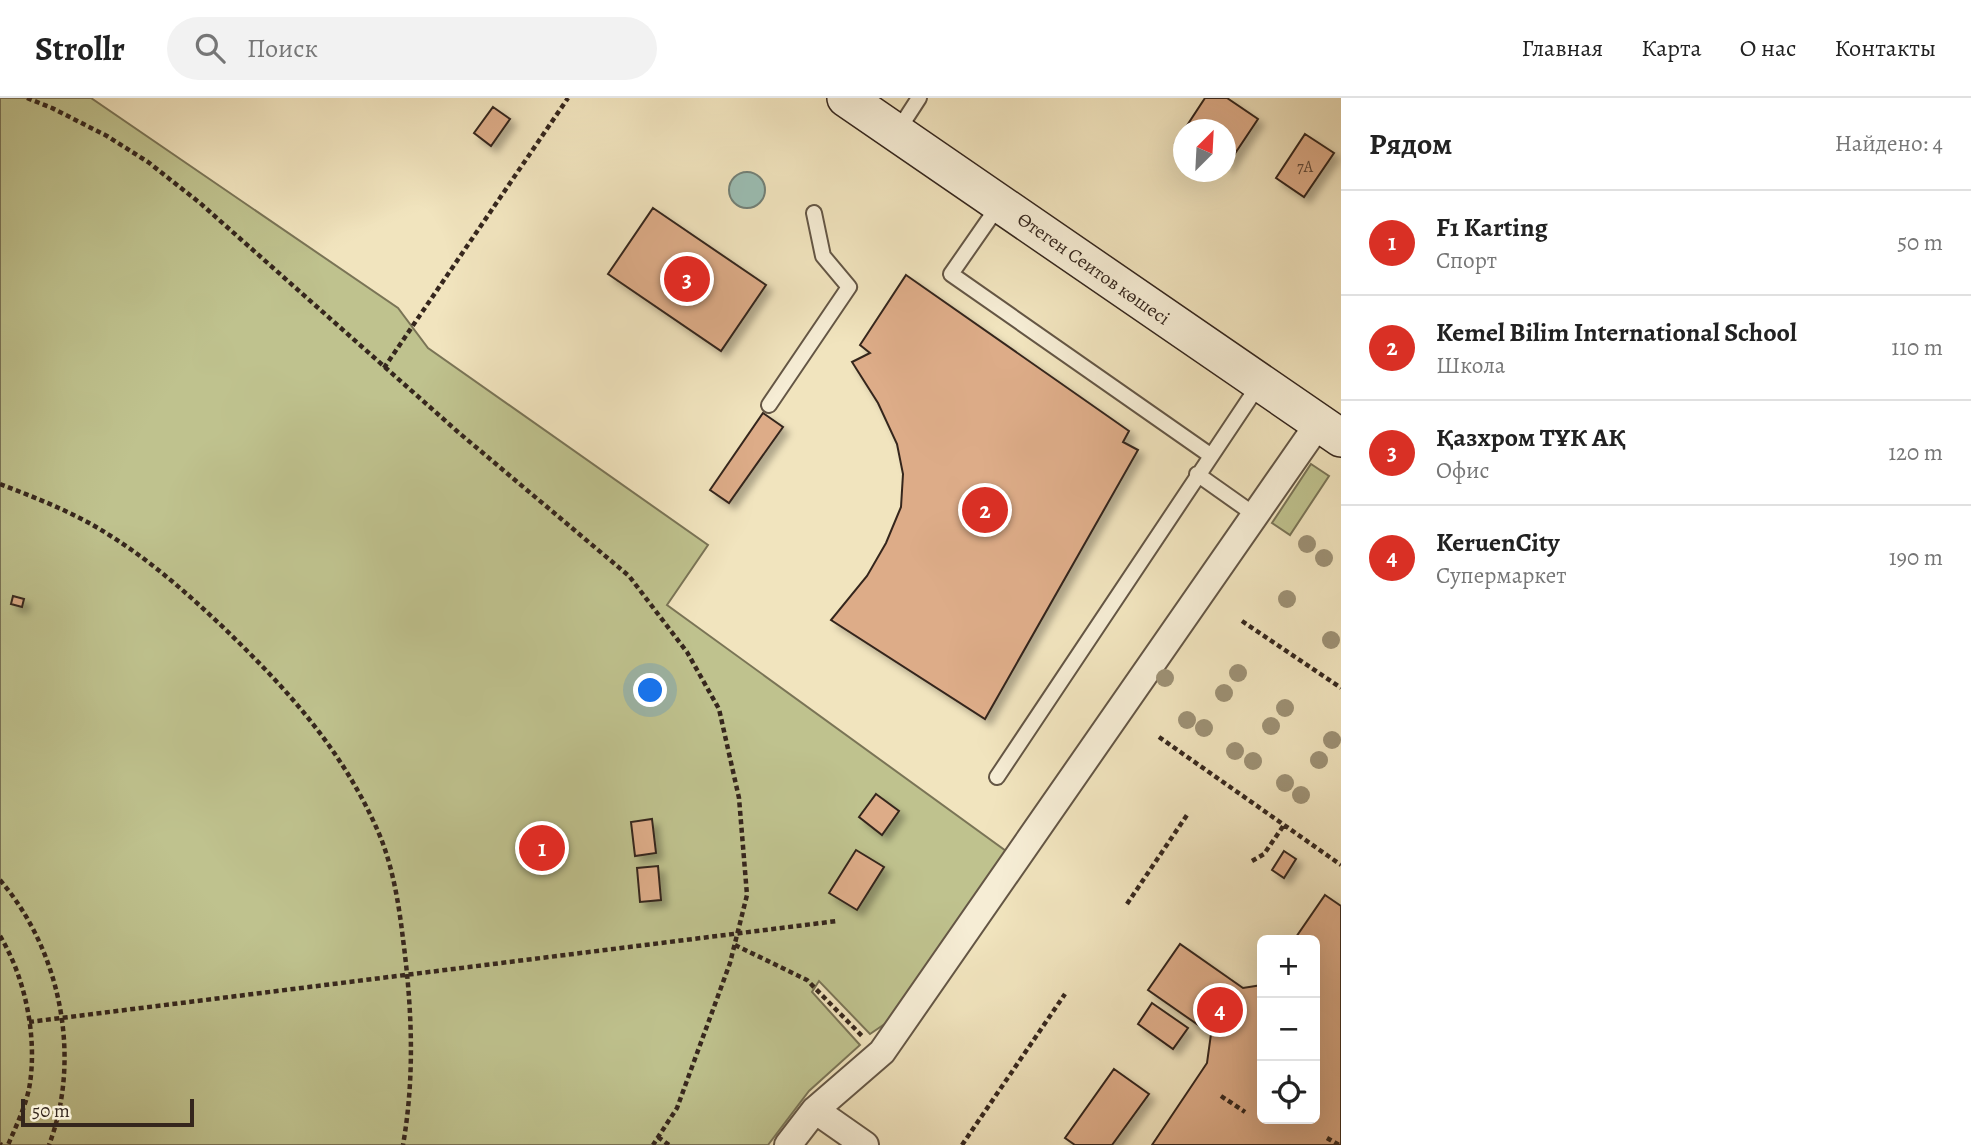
<!DOCTYPE html>
<html lang="ru">
<meta charset="utf-8">
<style>
:root{--surface:#fff;--page:#f2f2f2;--text:#222;--muted:#767676;--line:#e0e0e0;--accent:#d93025}
body{margin:0;font-family:Alegreya,serif;background:var(--page);color:var(--text)}
.controls{position:absolute;right:21px;bottom:21px;display:grid;overflow:hidden;border-radius:10px;box-shadow:0 7px 28px #0002}
.controls button{width:63px;height:63px;display:grid;place-items:center;padding:0;border:0;border-bottom:2px solid var(--line);background:var(--surface);color:var(--text);font:35px sans-serif}
.compass{position:absolute;left:1173px;top:21px;width:63px;height:63px;border-radius:50%;background:var(--surface);box-shadow:0 7px 28px #0002;rotate:24deg}
.scale{position:absolute;left:21px;bottom:18px;width:173px;box-sizing:border-box;padding-left:7px;border:4px solid #35261d;border-top:0;font-size:19px;line-height:24px;white-space:nowrap;color:#35261d;-webkit-text-stroke:5px #f6edd5;paint-order:stroke}
.you{position:absolute;left:651px;top:593px;width:24px;height:24px;margin:-18px;border:5px solid #fff;border-radius:50%;background:#1a73e8;box-shadow:0 0 0 10px #1a73e833}
.badge{display:grid;place-items:center;width:46px;height:46px;border-radius:50%;background:var(--accent);color:#fff;font-size:23px;font-weight:700}
.pin{position:absolute;translate:-50% -50%;border:4px solid #fff;box-shadow:0 2px 7px #0006}
.list{margin:0;padding:0;list-style:none}
h2{display:flex;justify-content:space-between;align-items:center;height:91px;margin:0;padding:0 28px;font-size:30px}
h2 small{font-size:23px;font-weight:400;color:var(--muted)}
.list li{display:grid;grid-template-columns:46px 1fr auto;gap:21px;align-items:center;box-sizing:border-box;height:105px;padding:0 28px;border-top:2px solid var(--line)}
.list b{display:block;font-size:26px;white-space:nowrap}
.list p{margin:0;font-size:23px;white-space:nowrap;color:var(--muted)}
.list em{font-size:23px;font-style:normal;color:var(--muted)}
.icon{flex:none;width:38px;height:38px;fill:none;stroke:currentColor;stroke-width:2;stroke-linecap:round;stroke-linejoin:round}
.map{position:relative;flex:none;width:1341px;height:1047px;overflow:hidden}
header{display:flex;align-items:center;gap:42px;box-sizing:border-box;height:98px;padding:0 35px;background:var(--surface);border-bottom:2px solid var(--line)}
header strong{font-size:33px}
nav{display:flex;gap:38px;margin-inline-start:auto;font-size:24px}
.search{width:490px;height:63px;background:var(--page);display:flex;align-items:center;gap:18px;box-sizing:border-box;padding:0 24px;border-radius:38px;color:var(--muted);font-size:26px}
main{display:flex}
aside{flex:1;background:var(--surface)}
.map>svg:first-child{display:block}
.green{fill:#bfc28e;stroke:#7a7456;stroke-width:2}
.water{fill:#9bbeb4;stroke:#728178;stroke-width:2}
.building{fill:#ddac88;stroke:#35261d;stroke-width:2;filter:url(#shadow)}
.lines{fill:none;stroke-linecap:round;stroke-linejoin:round}
.lane-casing{stroke:#645645;stroke-width:18}
.street-casing{stroke:#645645;stroke-width:30}
.secondary-casing{stroke:#35261d;stroke-width:40}
.path{stroke:#35261d;stroke-width:4.5;stroke-dasharray:5 3.5;stroke-linecap:butt}
.lane{stroke:#f6edd5;stroke-width:14}
.street{stroke:#f6edd5;stroke-width:26}
.secondary{stroke:#f6edd5;stroke-width:37}
.tree{fill:#9d9175}
.labels{text-anchor:middle;stroke-width:5;stroke-linejoin:round;paint-order:stroke}
.number-label{font-size:16px;fill:#5f4838}
.street-label{font-size:19px;fill:#35261d;stroke:#f6edd5}
</style>
<header>
<strong>Strollr</strong>
<div class="search"><svg class="icon" aria-label="search" viewBox="0 0 24 24"><circle cx="10" cy="10" r="6"/><path d="M15 15l6 6"/></svg>Поиск</div>
<nav><a>Главная</a><a>Карта</a><a>О нас</a><a>Контакты</a></nav>
</header>
<main>
<div class="map">
<svg width="1341" height="1047" viewBox="0 0 1341 1047">
<defs>
<filter id="shadow"><feDropShadow dx="6" dy="6" stdDeviation="3.5" flood-color="#0004"/></filter>
</defs>
<rect width="100%" height="100%" fill="#f1e4be"/>
<filter id="stains"><feTurbulence type="fractalNoise" baseFrequency=".00286" numOctaves="4"/><feColorMatrix values="0 0 0 0 .2 0 0 0 0 .09 0 0 0 0 .02 0 0 0 .5 -.17"/></filter>
<radialGradient id="worn" r=".72"><stop offset=".6" stop-color="#630" stop-opacity="0"/><stop offset="1" stop-color="#630" stop-opacity=".3"/></radialGradient>
<path class="green" d="M0 0H91L398 210 428 250 708 447 667 507 1006 753 889 923 870 936 819 883 812 894 860 947 809 993 768 1047H0Z
M1311 366 1329 378 1290 437 1272 425Z"/>
<path class="water" d="M729 92a18 18 0 1 1 36 0a18 18 0 1 1-36 0Z"/>
<path class="building" d="M1205 0H1227L1258 21 1226 69V32H1184Z
M493 9 510 21 491 48 474 35Z
M1184 33V51L1175 45Z
M1305 36 1334 55 1304 99 1276 80Z
M653 110 766 187 721 253 608 176Z
M906 177 1129 333 1123 344 1138 352 985 621 831 522 867 478 886 445 901 409 903 376 897 346 878 305 852 264 870 255 860 247Z
M763 315 783 329 729 405 710 392Z
M13 498 24 501 22 509 11 506Z
M876 696 899 713 882 737 859 719Z
M652 721 656 755 635 758 631 724Z
M856 752 884 769 857 812 829 795Z
M1284 753 1296 761 1284 780 1272 772Z
M658 768 661 802 640 804 637 770Z
M1325 797 1341 808V1047H1152L1207 965 1211 936 1148 892 1180 846 1243 890 1262 887V1021H1315V842H1294Z
M1152 905 1188 930 1173 951 1138 926Z
M1114 971 1149 996 1112 1047H1075L1065 1040Z"/>
<g class="lines">
<defs>
<path id="lane" d="M897 34 919 0
M999 107 951 176 1210 357
M769 307 849 189 823 158 814 115
M1197 376 1255 417
M997 679 1260 285"/>
<path id="street" d="M815 1012 865 1047
M788 1047 815 1012 882 954 1319 325"/>
<path id="secondary" d="M846 0 1341 340"/>
</defs>
<use href="#lane" class="lane-casing"/>
<use href="#street" class="street-casing"/>
<use href="#secondary" class="secondary-casing"/>
<path class="path" d="M27 0 52 10 107 38 148 64 200 105 458 334 629 478 687 554 719 611 739 700 747 797 730 865 677 1010 653 1047
M384 270 568 0
M0 386C36 400 73 414 106 435 150 462 188 496 225 531 289 593 345 655 380 738 393 770 399 807 403 841 412 910 415 978 403 1047
M1242 523 1341 590
M1159 639 1341 767
M1252 763 1264 756 1284 727
M0 782C61 853 82 960 49 1047
M1127 806 1187 717
M0 838C25 879 37 937 30 985 27 1006 16 1028 8 1047
M735 847 807 882 864 940
M29 924 837 823
M1260 941 1262 942
M1221 998 1245 1014
M658 1039 669 1047
M1327 1040 1339 1047
M0 1046 2 1047
M962 1047 1065 896"/>
<use href="#lane" class="lane"/>
<use href="#street" class="street"/>
<use href="#secondary" class="secondary"/>
</g>
<g class="tree">
<circle cx="1307" cy="446" r="9"/>
<circle cx="1324" cy="460" r="9"/>
<circle cx="1287" cy="501" r="9"/>
<circle cx="1331" cy="542" r="9"/>
<circle cx="1238" cy="575" r="9"/>
<circle cx="1165" cy="580" r="9"/>
<circle cx="1224" cy="595" r="9"/>
<circle cx="1285" cy="610" r="9"/>
<circle cx="1187" cy="622" r="9"/>
<circle cx="1271" cy="628" r="9"/>
<circle cx="1204" cy="630" r="9"/>
<circle cx="1332" cy="642" r="9"/>
<circle cx="1235" cy="653" r="9"/>
<circle cx="1319" cy="662" r="9"/>
<circle cx="1253" cy="663" r="9"/>
<circle cx="1285" cy="685" r="9"/>
<circle cx="1301" cy="697" r="9"/>
</g>
<g class="labels">
<g class="number-label">
<text x="1305" y="74">7А</text>
</g>
<g class="street-label">
<text transform="translate(1094 170) rotate(35)" y="7">Өтеген Сеитов көшесі</text>
</g>
</g>
<rect width="100%" height="100%" filter="url(#stains)"/>
<rect width="100%" height="100%" fill="url(#worn)"/>
</svg>
<div class="controls">
<button>+</button>
<button>−</button>
<button><svg class="icon" aria-label="locate" viewBox="0 0 24 24"><circle cx="12" cy="12" r="6"/><path d="M12 2v4M12 18v4M2 12h4M18 12h4"/></svg></button>
</div>
<svg class="compass" viewBox="-18 -18 36 36"><path d="M0-13l5 13h-10z" fill="#e53935"/><path d="M0 13l5-13h-10z" fill="#767676"/></svg>
<div class="scale">50 m</div>
<div class="you"></div>
<div class="pin badge" style="left:542px;top:750px">1</div>
<div class="pin badge" style="left:985px;top:412px">2</div>
<div class="pin badge" style="left:687px;top:181px">3</div>
<div class="pin badge" style="left:1220px;top:912px">4</div>
</div>
<aside>
<h2>Рядом<small>Найдено: 4</small></h2>
<ul class="list">
<li><span class="badge">1</span><div><b>F1 Karting</b><p>Спорт</p></div><em>50 m</em></li>
<li><span class="badge">2</span><div><b>Kemel Bilim International School</b><p>Школа</p></div><em>110 m</em></li>
<li><span class="badge">3</span><div><b>Қазхром ТҰК АҚ</b><p>Офис</p></div><em>120 m</em></li>
<li><span class="badge">4</span><div><b>KeruenCity</b><p>Супермаркет</p></div><em>190 m</em></li>
</ul>
</aside>
</main>
